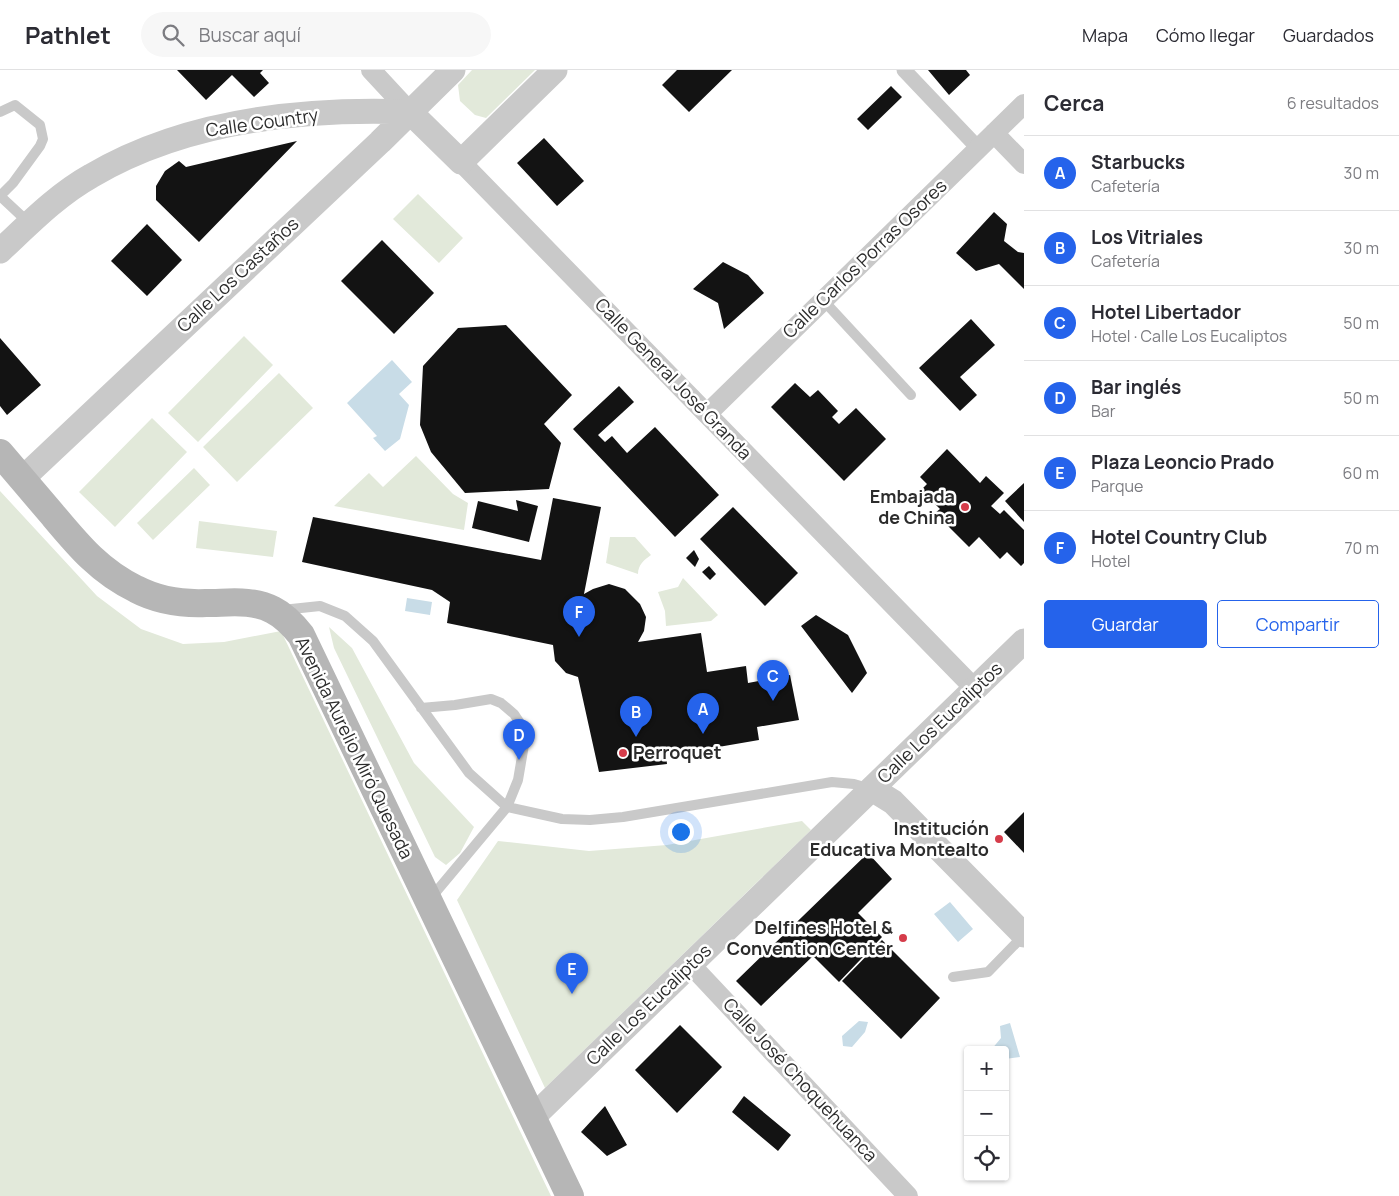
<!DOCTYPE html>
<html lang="es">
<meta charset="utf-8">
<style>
:root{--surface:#fff;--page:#f7f7f7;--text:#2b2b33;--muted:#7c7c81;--line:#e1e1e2;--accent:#2563eb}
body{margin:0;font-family:Manrope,sans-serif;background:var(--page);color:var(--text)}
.controls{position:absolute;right:15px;bottom:15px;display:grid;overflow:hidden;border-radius:5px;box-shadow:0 1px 4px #0004}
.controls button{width:45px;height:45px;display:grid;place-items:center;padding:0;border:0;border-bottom:1px solid var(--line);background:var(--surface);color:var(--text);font:25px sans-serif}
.you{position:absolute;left:680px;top:761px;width:18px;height:18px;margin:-12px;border:4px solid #fff;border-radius:50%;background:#1a73e8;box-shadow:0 0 0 8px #1a73e833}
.badge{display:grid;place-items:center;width:32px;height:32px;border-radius:50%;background:var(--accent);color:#fff;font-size:16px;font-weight:700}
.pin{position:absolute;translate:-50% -41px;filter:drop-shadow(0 1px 2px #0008)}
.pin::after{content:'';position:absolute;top:26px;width:18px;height:15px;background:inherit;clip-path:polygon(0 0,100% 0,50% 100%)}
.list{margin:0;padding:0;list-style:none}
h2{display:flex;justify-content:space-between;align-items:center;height:65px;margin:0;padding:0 20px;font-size:21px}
h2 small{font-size:16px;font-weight:400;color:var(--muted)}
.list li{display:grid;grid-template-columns:32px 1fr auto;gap:15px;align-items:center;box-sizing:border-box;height:75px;padding:0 20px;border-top:1px solid var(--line)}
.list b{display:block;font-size:19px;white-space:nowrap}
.list p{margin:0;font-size:16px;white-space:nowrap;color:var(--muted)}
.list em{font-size:16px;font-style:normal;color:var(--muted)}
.actions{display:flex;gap:10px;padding:15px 20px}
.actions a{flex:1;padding:11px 0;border:1px solid var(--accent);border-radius:5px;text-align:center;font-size:18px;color:var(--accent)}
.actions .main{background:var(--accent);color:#fff}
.icon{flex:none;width:28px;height:28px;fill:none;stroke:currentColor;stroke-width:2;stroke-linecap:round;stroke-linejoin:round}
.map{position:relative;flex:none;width:1024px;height:1126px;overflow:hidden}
header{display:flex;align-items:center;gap:30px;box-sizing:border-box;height:70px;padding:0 25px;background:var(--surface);border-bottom:1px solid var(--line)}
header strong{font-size:24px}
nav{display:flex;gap:28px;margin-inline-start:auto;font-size:18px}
.search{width:350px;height:45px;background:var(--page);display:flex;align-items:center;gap:12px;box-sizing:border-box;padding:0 18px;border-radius:28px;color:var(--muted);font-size:19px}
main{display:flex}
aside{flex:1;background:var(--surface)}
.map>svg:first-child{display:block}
.green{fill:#e2e9da}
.water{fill:#c8dce7}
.building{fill:#131313}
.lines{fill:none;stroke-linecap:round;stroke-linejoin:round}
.service{stroke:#c9c9c9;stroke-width:10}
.pedestrian{stroke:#c9c9c9;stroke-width:15}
.minor{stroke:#c9c9c9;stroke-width:20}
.tertiary{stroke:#c9c9c9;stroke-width:25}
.secondary{stroke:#b6b6b6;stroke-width:28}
.poi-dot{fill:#d53c4a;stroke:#fff;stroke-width:2}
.labels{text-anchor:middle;stroke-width:5;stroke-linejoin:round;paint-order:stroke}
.street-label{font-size:18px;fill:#2c2c2c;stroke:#fff}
.poi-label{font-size:18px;font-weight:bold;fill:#2c2c2c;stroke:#fff;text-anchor:end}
</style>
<header>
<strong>Pathlet</strong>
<div class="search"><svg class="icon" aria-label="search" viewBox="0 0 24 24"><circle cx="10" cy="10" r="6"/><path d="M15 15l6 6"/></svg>Buscar aquí</div>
<nav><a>Mapa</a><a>Cómo llegar</a><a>Guardados</a></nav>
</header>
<main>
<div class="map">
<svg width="1024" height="1126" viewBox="0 0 1024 1126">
<rect width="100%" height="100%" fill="#fff"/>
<path class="green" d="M472 0H535L486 48 475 45 460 31 458 15Z
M418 124 463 168 439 193 393 149Z
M244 266 273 295 198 372 168 343Z
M279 303 313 338 237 412 203 377Z
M152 348 187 382 115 457 79 422Z
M416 386 453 424 468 433 464 460 334 436 369 403 383 417Z
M194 398 210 415 153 470 137 453Z
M0 421 97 526 141 559 183 574 224 572 281 561 551 1126H0Z
M199 451 277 461 273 487 196 478Z
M610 467H635L651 485C644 490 638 495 638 504L606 493Z
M683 508 718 545 711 551 666 556 665 541 658 522 678 517Z
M329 557 352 578 414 693 474 757 460 783 446 795 435 787 334 578Z
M802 751 811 760 545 1018 457 830 498 771 589 781 667 775Z"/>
<path class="water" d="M392 290 412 312 399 324 409 335 400 369 385 381 373 368 377 366 347 333Z
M407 528 432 532 430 545 405 541Z
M950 832 973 859 958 872 934 844Z
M859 951 868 952 865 962 852 977 843 976 842 966Z
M1010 953 1020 987 1005 989V980H991L1001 968 1000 956Z"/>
<path class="building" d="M177 0H263L260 3 269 13 254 27 232 5 206 30Z
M677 0H732L689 42 662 15Z
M928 0H966L970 5 949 25Z
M891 16 902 27 868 60 857 49Z
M544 68 584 111 557 136 517 93Z
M297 71 199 172 156 130V116L165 101 179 91 186 97Z
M994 142 1007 154 1004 171 1018 182 1024 183V219L999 194 976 201 956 183Z
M147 154 182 190 147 226 111 191Z
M382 170 434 223 394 264 341 211Z
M723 192 748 205 764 223 724 259 718 233 693 219Z
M971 249 995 275 960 307 977 325 960 341 919 298Z
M506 255 572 325 544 354 561 373 549 419 465 423 431 382 420 355 423 296 458 258Z
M0 268 41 315 7 345 0 336Z
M795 313 810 327 818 320 838 341 832 347 839 354 856 338 886 369 844 411 771 337Z
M619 316 634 332 598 365 605 372 612 366 627 383 655 357 719 425 675 467 573 359Z
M947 379 980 413 986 406 1004 423 991 436 1000 444 1004 440 1024 460V493L1021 496 1007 482 1000 489 979 467 969 477 935 443 940 439 921 420 927 414 920 407Z
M1024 413V452L1005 431Z
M553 428 601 437 584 524 593 519 609 514 625 519 640 534 646 547 644 561 638 572 701 563 707 602 746 596 748 613 790 605 799 650 757 657 759 670 666 686 667 694 599 702 578 607 566 603 555 591 553 575 447 553 450 532 432 520 302 492 313 447 541 490Z
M516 430 538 436 529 472 472 458 478 431 518 441Z
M733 437 798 503 765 536 700 469Z
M694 480 699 489 695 497 686 488Z
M709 496 716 504 710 510 702 502Z
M816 545 848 565 867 603 852 623 801 556Z
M1024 742V783L1004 762Z
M868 783 892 809 858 843 882 867 839 912 813 886 761 936 736 911Z
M882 870 940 928 901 969 842 911Z
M680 955 722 997 677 1043 635 1000Z
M744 1026 791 1065 778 1081 732 1042Z
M605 1036 627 1075 607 1086 581 1062Z"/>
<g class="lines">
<path class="service" d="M0 42 15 35 40 55 43 69 40 76 13 113 0 126
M0 126 29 153
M823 230 911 325
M282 540 320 536 345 546 373 571 469 703 507 737 562 749 590 750 623 747 832 712 854 714 871 719
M421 638 455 635 491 629 501 633 514 644 522 656 525 669 518 710 507 737 430 829
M953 907 988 902 1024 865"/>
<path class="pedestrian" d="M904 0 979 79"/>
<path class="minor" d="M371 0 410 42
M994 63 1024 94
M461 92 975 619
M707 344 1024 34
M691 895 908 1126"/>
<path class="tertiary" d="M0 181C29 154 57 125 91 106 186 50 302 38 410 42L461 92 555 0
M22 409 380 72 453 0
M872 719 893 732 1024 865
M532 1048 1024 571"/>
<path class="secondary" d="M0 383C17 403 35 424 52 444 78 475 99 501 136 519 157 530 182 534 206 533 229 533 252 529 273 540 285 546 293 555 301 565L570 1126"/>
</g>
<g class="poi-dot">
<circle cx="965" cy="437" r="5"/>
<circle cx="623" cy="683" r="5"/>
<circle cx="999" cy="769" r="5"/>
<circle cx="903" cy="868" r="5"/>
</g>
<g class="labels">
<g class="street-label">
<text transform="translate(262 53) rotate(-8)" y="6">Calle Country</text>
<text transform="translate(865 189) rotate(-44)" y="6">Calle Carlos Porras Osores</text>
<text transform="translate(238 205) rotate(-43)" y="6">Calle Los Castaños</text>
<text transform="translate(673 309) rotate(46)" y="6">Calle General José Granda</text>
<text transform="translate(940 653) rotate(-44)" y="6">Calle Los Eucaliptos</text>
<text transform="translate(354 678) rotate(64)" y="6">Avenida Aurelio Miró Quesada</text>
<text transform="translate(649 935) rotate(-44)" y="6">Calle Los Eucaliptos</text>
<text transform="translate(800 1010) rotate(47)" y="6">Calle José Choquehuanca</text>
</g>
<g class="poi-label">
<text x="955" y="433">Embajada<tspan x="955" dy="21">de China</tspan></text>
<text x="633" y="689" text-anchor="start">Perroquet</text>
<text x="989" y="765">Institución<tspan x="989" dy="21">Educativa Montealto</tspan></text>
<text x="893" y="864">Delfines Hotel &amp;<tspan x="893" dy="21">Convention Center</tspan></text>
</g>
</g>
</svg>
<div class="controls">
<button>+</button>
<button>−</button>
<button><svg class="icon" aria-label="locate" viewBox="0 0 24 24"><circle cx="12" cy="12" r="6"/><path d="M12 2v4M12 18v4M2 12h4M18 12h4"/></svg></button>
</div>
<div class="you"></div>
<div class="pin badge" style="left:703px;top:664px">A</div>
<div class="pin badge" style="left:636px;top:667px">B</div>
<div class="pin badge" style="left:773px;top:631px">C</div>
<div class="pin badge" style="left:519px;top:690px">D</div>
<div class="pin badge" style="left:572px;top:924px">E</div>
<div class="pin badge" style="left:579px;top:567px">F</div>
</div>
<aside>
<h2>Cerca<small>6 resultados</small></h2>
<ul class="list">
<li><span class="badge">A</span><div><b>Starbucks</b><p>Cafetería</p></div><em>30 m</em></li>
<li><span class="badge">B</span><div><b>Los Vitriales</b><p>Cafetería</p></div><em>30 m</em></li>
<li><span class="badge">C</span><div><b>Hotel Libertador</b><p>Hotel · Calle Los Eucaliptos</p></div><em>50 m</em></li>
<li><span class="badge">D</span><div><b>Bar inglés</b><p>Bar</p></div><em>50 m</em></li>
<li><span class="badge">E</span><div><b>Plaza Leoncio Prado</b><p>Parque</p></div><em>60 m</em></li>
<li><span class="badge">F</span><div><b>Hotel Country Club</b><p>Hotel</p></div><em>70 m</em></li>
</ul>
<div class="actions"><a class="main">Guardar</a><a>Compartir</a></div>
</aside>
</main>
